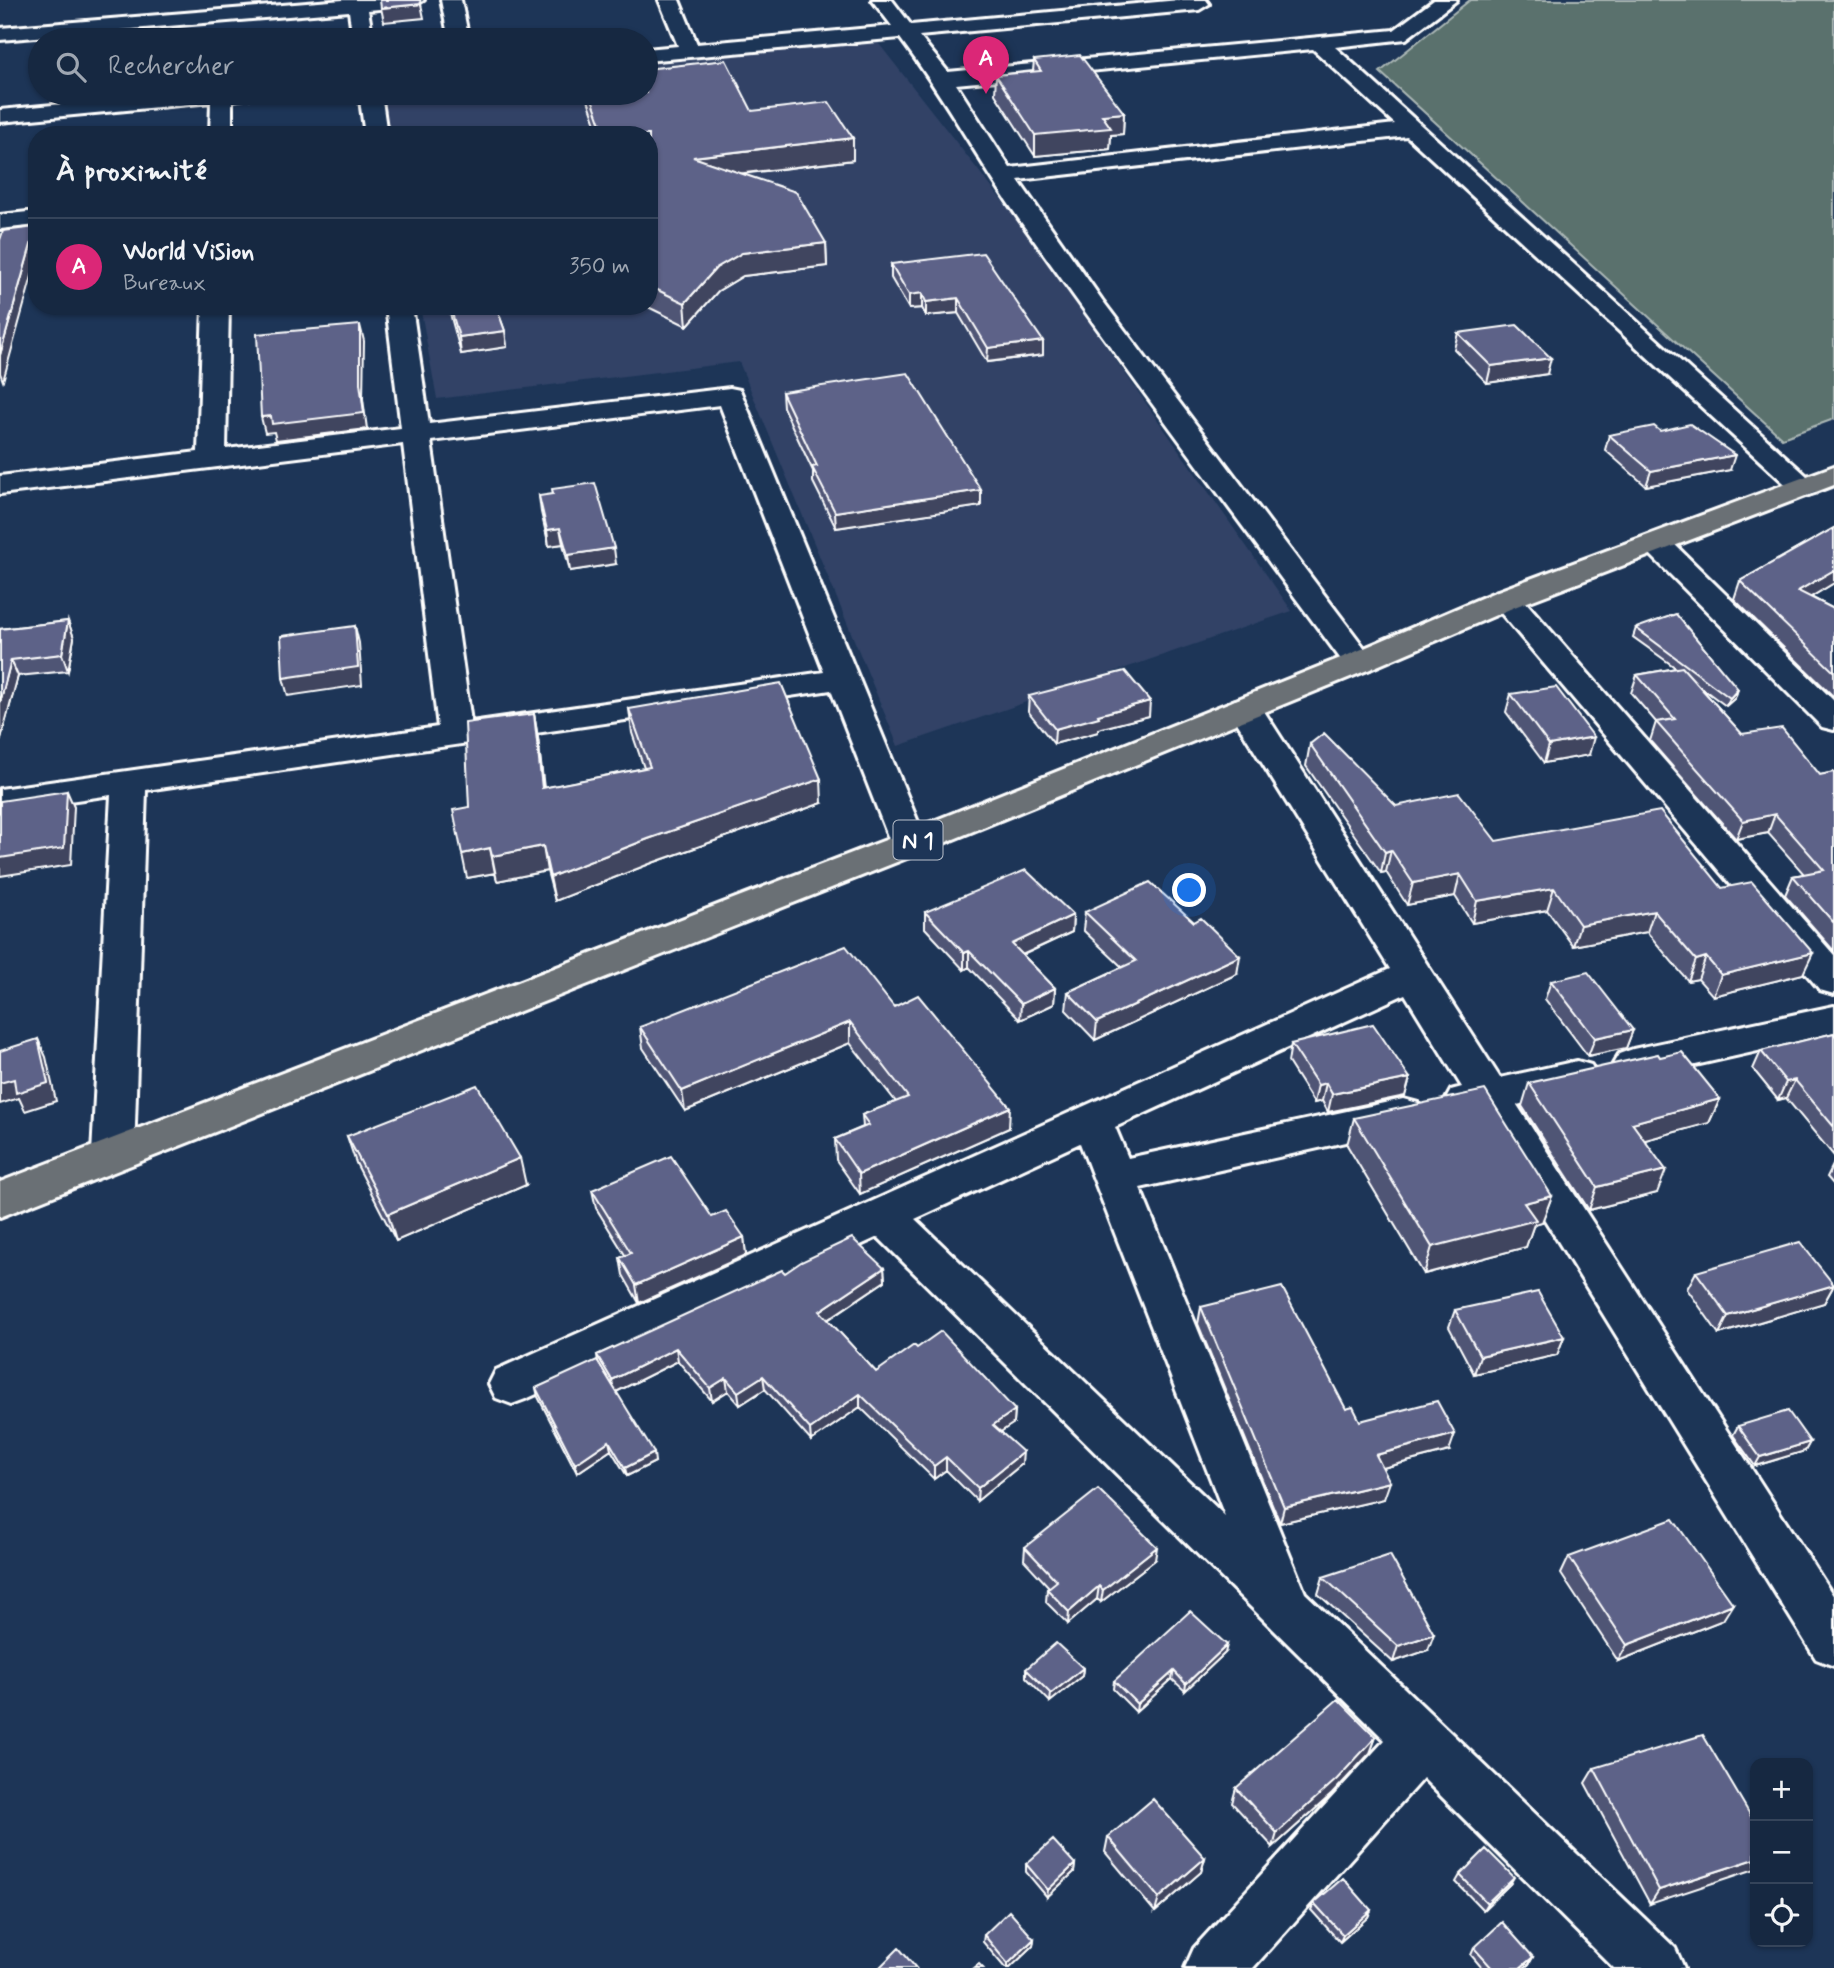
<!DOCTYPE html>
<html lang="fr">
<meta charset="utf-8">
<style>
:root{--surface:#162841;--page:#1f3048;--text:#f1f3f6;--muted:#9ea6b1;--line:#35445a;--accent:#db2777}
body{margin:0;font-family:Mynerve,sans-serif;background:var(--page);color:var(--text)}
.controls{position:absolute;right:21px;bottom:21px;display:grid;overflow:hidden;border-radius:14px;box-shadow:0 2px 5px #0004}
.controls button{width:63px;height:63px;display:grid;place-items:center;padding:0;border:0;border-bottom:2px solid var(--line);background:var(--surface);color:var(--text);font:35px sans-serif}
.you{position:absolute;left:1190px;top:891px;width:24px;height:24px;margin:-18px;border:5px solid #fff;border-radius:50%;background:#1a73e8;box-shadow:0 0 0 10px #1a73e833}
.badge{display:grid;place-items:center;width:46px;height:46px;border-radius:50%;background:var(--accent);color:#fff;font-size:23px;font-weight:700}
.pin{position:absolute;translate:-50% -58px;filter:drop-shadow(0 2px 4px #0008)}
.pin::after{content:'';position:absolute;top:37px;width:24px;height:21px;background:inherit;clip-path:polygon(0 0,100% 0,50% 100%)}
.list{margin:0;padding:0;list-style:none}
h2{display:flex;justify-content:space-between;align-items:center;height:91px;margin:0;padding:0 28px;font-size:30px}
h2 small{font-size:23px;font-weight:400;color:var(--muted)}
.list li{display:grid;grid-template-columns:46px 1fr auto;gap:21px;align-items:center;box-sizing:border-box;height:98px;padding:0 28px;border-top:2px solid var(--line)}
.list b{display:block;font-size:26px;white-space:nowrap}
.list p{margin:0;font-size:23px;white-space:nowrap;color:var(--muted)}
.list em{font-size:23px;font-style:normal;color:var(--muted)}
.icon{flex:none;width:38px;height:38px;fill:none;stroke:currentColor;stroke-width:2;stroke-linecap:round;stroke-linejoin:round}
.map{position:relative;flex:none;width:1834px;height:1968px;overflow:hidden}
.search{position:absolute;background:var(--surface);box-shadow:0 2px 5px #0004;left:28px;top:28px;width:630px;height:77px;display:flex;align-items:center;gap:18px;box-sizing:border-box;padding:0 24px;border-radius:38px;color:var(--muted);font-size:26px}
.panel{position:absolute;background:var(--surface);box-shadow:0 2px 5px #0004;left:28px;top:126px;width:630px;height:189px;border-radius:28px}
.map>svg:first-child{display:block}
.built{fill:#304266}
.green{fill:#5a716d;stroke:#acb8b6;stroke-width:2}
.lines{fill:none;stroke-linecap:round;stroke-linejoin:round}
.minor-casing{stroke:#fff;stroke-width:6}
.trunk-casing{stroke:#fff;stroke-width:6}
.minor{fill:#1d3557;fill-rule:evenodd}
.trunk{fill:#6a7074;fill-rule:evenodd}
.wall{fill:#505475;stroke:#fff;stroke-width:2}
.shaded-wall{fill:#41455f;stroke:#fff;stroke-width:2}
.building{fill:#5d6288;stroke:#fff;stroke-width:2}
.labels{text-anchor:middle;stroke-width:5;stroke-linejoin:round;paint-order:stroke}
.shield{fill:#1d3557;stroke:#bbc2cd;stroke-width:2}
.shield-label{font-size:23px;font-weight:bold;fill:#fff}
</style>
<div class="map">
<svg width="1834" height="1968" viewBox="0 0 1834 1968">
<rect width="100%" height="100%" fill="#1d3557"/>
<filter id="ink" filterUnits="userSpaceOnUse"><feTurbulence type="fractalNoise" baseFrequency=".0143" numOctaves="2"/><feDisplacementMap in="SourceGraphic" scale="14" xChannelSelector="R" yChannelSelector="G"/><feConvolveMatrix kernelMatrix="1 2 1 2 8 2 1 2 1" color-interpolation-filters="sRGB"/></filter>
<g filter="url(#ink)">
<path class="built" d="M876 40 1018 221 1292 611 898 746 739 362 437 399 420 306H649V135H388L380 93H646V61Z"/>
<path class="green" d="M1470 0H1834V419L1782 438 1380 72Z"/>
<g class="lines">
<defs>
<path id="minor" d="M343 0H424L414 6 368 10 373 40H353L349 11 0 40V28Z
M441 0H461L469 40H449Z
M659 0H679L697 44 892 26 872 0H892L911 25 1179 0H1206L1209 4 1199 10 919 36 948 72 1394 30 1434 0H1457L1406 39 1335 47 1819 487 1815 493 1805 496 1795 493 1407 136 1018 180 1102 300 1375 662 1370 669 1359 672 1348 669C1238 519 1126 371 1019 219 978 160 944 96 900 38L646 61V49L678 46ZM1313 49 1395 124 1010 168 956 84Z
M179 93H255L251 97 232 100V135H210L211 102 0 122V110Z
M359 93H381L387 135H365Z
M37 211V225L0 229V215Z
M203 306H229L226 449 401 428 386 306H412L429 424 730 388 740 390 927 844 922 852 909 856 896 852 891 844 831 690 146 790 134 1154 128 1165 113 1170 98 1165 92 1154 111 795 0 811V789L438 727 403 444 0 494V476L198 452ZM720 405 824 672 471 722 431 441Z
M1657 535 1668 538 1834 701V730L1822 727 1646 550 1642 544 1646 538Z
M1506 590 1517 592 1834 955V994L1820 990 1495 606 1491 599 1495 592Z
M1245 698 1257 701 1262 708 1500 1078 1577 1061 1591 1065 1597 1076 1591 1087 1517 1105 1834 1597V1666L1816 1659 1479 1113 1465 1116 1451 1112 1445 1101 1451 1090 1462 1087 1405 994 1115 1127 1128 1158 1403 1099 1418 1103 1424 1114 1418 1125 1403 1129 1140 1188 1305 1593 1675 1948 1684 1968H1614L1423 1778 1253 1968H1185L1194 1948 1385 1740 878 1237 528 1398 512 1404 496 1398 489 1384 496 1370 1390 969 1228 708 1233 701ZM1080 1143 1093 1177 1225 1516 915 1219Z
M1834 1006V1034L1633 1079 1619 1074 1613 1064 1619 1054 1633 1049Z"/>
<path id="trunk" d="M1834 466V485L1517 606 1370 669 922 852 0 1217V1182L896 836 1348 655 1495 592Z"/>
</defs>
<use href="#minor" class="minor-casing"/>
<use href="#trunk" class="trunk-casing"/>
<use href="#minor" class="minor"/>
<use href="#trunk" class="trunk"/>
</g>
<path class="wall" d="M1034 60 1124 113 1123 134 1111 135 1110 149 1035 156 995 94 996 75 1033 71Z
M586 93H646L752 111 853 138V160L741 174 826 243 827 266 743 276 718 291 687 326 646 306H649V135H600L587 97Z
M891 264 1043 341V355L987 362 958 313 926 316 922 308 909 309 891 278Z
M449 306H496L505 331 507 347 461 354 451 317Z
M1458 333 1547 374 1487 383 1454 349Z
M782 392 981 490V506L836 528 813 482V471L783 407Z
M1660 431 1730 470 1646 486 1605 450 1609 435Z
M539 496 616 564 570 571 563 544 549 546 541 512Z
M1834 528V583L1811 597 1834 609V697L1734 599 1740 581Z
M68 621 74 638 68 671 18 676 0 742V629Z
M1636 628 1738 689 1735 698 1726 706 1699 686 1742 734 1820 775 1834 772V951L1785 895 1793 876 1804 874 1768 833 1736 839 1650 741 1656 722 1631 693 1637 675 1676 668 1633 637Z
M1511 694 1589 755 1544 763 1506 712Z
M1029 696 1149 716 1098 729V732L1054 744 1028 711Z
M629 709 822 803 652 863 555 901 547 871 497 881 495 873 467 878 534 714 538 738 544 788 644 768 632 733Z
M1310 744 1396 806 1496 841 1722 888 1803 974 1713 996 1698 979 1688 981 1647 932 1573 946 1547 910 1472 923 1455 896 1407 905 1386 872 1381 873 1306 766Z
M925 912 1073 915 1072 932 1023 955 1055 988 1054 1004 1020 1020 969 967 964 970 925 928Z
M1085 912 1237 974 1095 1040 1066 1010 1068 992 1122 967 1083 930Z
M1551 981 1633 1030 1626 1048 1588 1056 1545 999Z
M894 1007 1009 1128 860 1194 836 1160 835 1139 863 1127 862 1115 896 1102 850 1043 685 1111 643 1048 640 1027Z
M1834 1033V1156L1786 1098 1778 1100 1753 1069 1761 1051Z
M1291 1044 1410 1078 1405 1096 1328 1112 1322 1101 1314 1103 1288 1062Z
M1660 1057 1720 1099 1709 1123 1645 1140 1657 1193 1589 1210 1522 1106 1529 1083Z
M1354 1118 1552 1196 1542 1222 1534 1224 1526 1247 1424 1274 1347 1145Z
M347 1136 526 1185 396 1241 356 1163Z
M1834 1163V1185L1827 1177Z
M592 1190 712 1217 744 1237 746 1255 639 1303 623 1275 620 1258 625 1255 596 1208Z
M884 1268 885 1281 828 1320 876 1372 917 1348 1015 1410 1014 1423 1001 1431 1022 1464 977 1501 946 1470 934 1479 860 1407 811 1441 765 1389 740 1405 728 1391 712 1401 678 1361 616 1392 655 1462 627 1476 611 1450 577 1473 538 1397 536 1388 598 1362 597 1355 785 1273Z
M1696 1272 1834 1285 1824 1303 1719 1334 1687 1289Z
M1201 1307 1346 1409 1360 1421 1449 1451 1383 1468 1384 1499 1280 1523 1198 1324Z
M1455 1310 1564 1337 1557 1355 1474 1374 1449 1327Z
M1738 1426 1810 1442 1805 1451 1755 1466 1733 1435Z
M1025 1547 1155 1560 1101 1602 1097 1599 1068 1624 1046 1602 1047 1589 1049 1587 1024 1560Z
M1569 1557 1723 1620 1618 1661 1561 1574Z
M1323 1577 1428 1650 1393 1662 1318 1594Z
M1225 1653 1185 1691 1172 1679 1136 1712 1113 1689 1114 1681Z
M1083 1668 1082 1676 1050 1702 1026 1677V1669Z
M1376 1737 1370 1753 1332 1794 1273 1847 1232 1803 1236 1788Z
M1594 1768 1755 1823 1650 1904 1585 1783Z
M1108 1837 1205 1858 1201 1872 1155 1912 1105 1852Z
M1026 1864H1075L1074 1872 1047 1897 1026 1872Z
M1460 1875 1510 1884 1483 1910 1456 1882Z
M1314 1903 1371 1910 1368 1917 1340 1942 1311 1910Z
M984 1935 1034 1939 1033 1946 1010 1968H1005L983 1942Z
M1474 1948 1533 1957 1529 1964 1524 1968H1482L1471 1955Z"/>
<path class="shaded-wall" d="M421 4 424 18 384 22 381 8Z
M1124 113 1123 134 1111 135 1110 149 1035 156V135L1102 115Z
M853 138V160L695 179 693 157Z
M36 227 37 258 3 381 0 373V355Z
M826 243 827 266 743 276 718 291 687 326 685 303 716 268 742 253Z
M922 293V308L909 309V295Z
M958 298V313L926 316V302Z
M360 325 364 341 363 399 367 429 276 440 274 432 265 433 261 417 271 416 360 383Z
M505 331 507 347 461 354 459 337Z
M1043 341V355L987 362 988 348Z
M1551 358 1547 374 1487 383 1491 366Z
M1735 455 1730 470 1646 486 1651 471Z
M981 490V506L836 528 835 512Z
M560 528 563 544 549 546 547 530Z
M614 548 616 564 570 571 568 555Z
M1834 570V583L1791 609 1798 591Z
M68 621 74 638 68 671 62 654Z
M355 626 359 643 362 685 288 696 283 678Z
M11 660 18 676 0 742V703Z
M1738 689 1735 698 1726 706 1730 698Z
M1150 701 1149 716 1098 729V732L1054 744 1055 729 1098 715Z
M534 714 538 738 546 812 542 788Z
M1594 737 1589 755 1544 763 1549 745Z
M821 779 822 803 652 863 555 901 550 877 648 839Z
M67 791 74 807 71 865 0 876V858Z
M1775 814 1768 833 1736 839 1743 821Z
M543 846 547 871 497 881 492 856Z
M490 848 495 873 467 878 462 854Z
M1391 850 1386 872 1381 873 1385 852Z
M1460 874 1455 896 1407 905 1413 883Z
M1554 888 1547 910 1472 923 1477 901Z
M1654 911 1647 932 1573 946 1580 925Z
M1073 915 1072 932 1011 960 1012 944Z
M969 951V967L964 970V953Z
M1813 953 1803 974 1713 996 1721 975Z
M1240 956 1237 974 1095 1040 1097 1022Z
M1706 957 1698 979 1688 981 1696 960Z
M1055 988 1054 1004 1020 1020 1021 1004Z
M850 1022V1043L685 1111 682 1091Z
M1633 1030 1626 1048 1588 1056 1595 1038Z
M38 1039 46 1057 56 1101 25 1111 19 1098 0 1104V1083Z
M1410 1078 1405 1096 1328 1112 1332 1094Z
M1795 1080 1786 1098 1778 1100 1786 1082Z
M1326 1083 1322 1101 1314 1103 1318 1085Z
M1720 1099 1709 1123 1623 1146 1632 1123Z
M1010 1107 1009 1128 860 1194 859 1174Z
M520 1158 526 1185 396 1241 388 1214Z
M1666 1170 1657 1193 1589 1210 1597 1187Z
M1552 1196 1542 1222 1534 1224 1526 1247 1424 1274 1432 1247 1524 1203Z
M744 1237 746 1255 639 1303 636 1285Z
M884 1268 885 1281 821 1324 820 1311Z
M1834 1285 1824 1303 1719 1334 1728 1316Z
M1564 1337 1557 1355 1474 1374 1480 1356Z
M676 1348 678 1361 614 1393 612 1380Z
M763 1376 765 1389 740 1405 738 1392Z
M726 1378 728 1391 712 1401 710 1388Z
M860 1394V1407L811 1441 810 1429Z
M1015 1410 1014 1423 993 1437V1425Z
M1455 1434 1449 1451 1371 1471 1376 1455Z
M609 1441 611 1450 577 1473 575 1464Z
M1810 1442 1805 1451 1755 1466 1760 1457Z
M1023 1452 1022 1464 977 1501 978 1488Z
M654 1453 655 1462 627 1476 625 1468Z
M946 1457V1470L934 1479V1466Z
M1390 1482 1384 1499 1280 1523 1284 1507Z
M1157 1547 1155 1560 1101 1602 1103 1590Z
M1099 1586 1097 1599 1068 1624 1069 1612Z
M1733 1604 1723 1620 1618 1661 1627 1645Z
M1434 1634 1428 1650 1393 1662 1398 1646Z
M1227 1645 1225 1653 1185 1691 1186 1684Z
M1083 1668 1082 1676 1050 1702 1051 1694Z
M1174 1671 1172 1679 1136 1712 1137 1704Z
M1376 1737 1370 1753 1332 1794 1273 1847 1277 1833Z
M1205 1858 1201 1872 1155 1912 1159 1898Z
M1755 1859V1869L1650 1904 1659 1890Z
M1075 1864 1074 1872 1047 1897 1048 1890Z
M1514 1877 1510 1884 1483 1910 1487 1903Z
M1371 1910 1368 1917 1340 1942 1343 1935Z
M1034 1939 1033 1946 1010 1968H1008V1964Z
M1533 1957 1529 1964 1524 1968H1520Z"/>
<path class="building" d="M380 0H420L421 4 381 8Z
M1080 55 1124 113 1102 115 1111 128 1035 135 996 75 1041 71 1034 60Z
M726 60 752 111 829 102 853 138 693 157 796 192 826 243 742 253 716 268 685 303 649 286V135H605L590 93H646V69Z
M36 227 0 355V240L3 231Z
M983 253 1043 341 988 348 958 298 926 302 922 293 909 295 891 264Z
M450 306H496L505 331 459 337Z
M360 325V383L364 413 272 424 271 416 261 417 257 334Z
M1517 325 1551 358 1491 366 1458 333Z
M908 373 981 490 835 512 812 467 817 466 782 392Z
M1690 424 1735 455 1651 471 1609 435 1654 426 1660 431Z
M595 483 614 548 568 555 560 528 547 530 539 496 553 494 552 489Z
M1834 528V570L1798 591 1834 609V672L1740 581Z
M1676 614 1738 689 1730 698 1636 628Z
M68 621 62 654 11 660 0 703V629Z
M355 626 358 667 283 678 281 636Z
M1682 667 1742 734 1782 728 1820 775 1834 772V923L1793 876 1824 870 1775 814 1743 821 1656 722 1675 719 1637 675Z
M1125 671 1150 701 1098 715 1099 717 1055 729 1029 696Z
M781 683 821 779 648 839 550 877 543 846 492 856 490 848 462 854 453 810 469 807 465 723 534 714 542 788 650 767 629 709Z
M1556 687 1594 737 1549 745 1511 694Z
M1324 733 1396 806 1459 793 1496 841 1660 811 1722 888 1752 882 1813 953 1721 975 1706 957 1696 960 1654 911 1580 925 1554 888 1477 901 1460 874 1413 883 1391 850 1385 852 1310 744Z
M67 791 64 848 0 858V801Z
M1026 870 1073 915 1012 944 1055 988 1021 1004 969 951 964 953 925 912Z
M1150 882 1194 922 1201 918 1240 956 1097 1022 1068 992 1136 961 1085 912Z
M846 946 894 1007 918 995 1010 1107 859 1174 835 1139 869 1125 862 1115 908 1097 850 1022 682 1091 640 1027Z
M1588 972 1633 1030 1595 1038 1551 981Z
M1373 1024 1410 1078 1332 1094 1326 1083 1318 1085 1291 1044Z
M1834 1033V1127L1795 1080 1786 1082 1761 1051Z
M38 1039 48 1083 16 1093 14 1079 0 1083V1051Z
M1682 1052 1720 1099 1632 1123 1666 1170 1597 1187 1529 1083 1658 1054 1660 1057Z
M477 1085 520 1158 388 1214 347 1136Z
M1485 1090 1552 1196 1524 1203 1536 1220 1432 1247 1354 1118Z
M671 1156 712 1217 726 1211 744 1237 636 1285 620 1258 631 1253 592 1190Z
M852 1238 884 1268 820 1311 876 1372 914 1345 917 1348 941 1331 1015 1410 993 1425 1023 1452 978 1488 946 1457 934 1466 860 1394 810 1429 763 1376 738 1392 726 1378 710 1388 676 1348 612 1380 597 1355 782 1270 785 1273 801 1262Z
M1800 1242 1834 1285 1728 1316 1696 1272Z
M1282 1287 1346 1409 1353 1407 1360 1421 1437 1401 1455 1434 1376 1455 1390 1482 1284 1507 1201 1307Z
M1538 1292 1564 1337 1480 1356 1455 1310Z
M597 1360 654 1453 625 1468 609 1441 575 1464 536 1388Z
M1788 1411 1810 1442 1760 1457 1738 1426Z
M1098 1489 1157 1547 1103 1590 1099 1586 1069 1612 1047 1589 1057 1581 1025 1547Z
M1673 1519 1733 1604 1627 1645 1569 1557Z
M1390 1555 1434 1634 1398 1646 1323 1577Z
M1190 1611 1227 1645 1186 1684 1174 1671 1137 1704 1114 1681Z
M1056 1643 1083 1668 1051 1694 1026 1669Z
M1338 1699 1376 1737 1337 1779 1277 1833 1236 1788Z
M1703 1735 1755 1823V1859L1659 1890 1594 1768Z
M1153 1799 1205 1858 1159 1898 1108 1837Z
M1053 1840 1075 1864 1048 1890 1026 1864Z
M1486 1849 1514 1877 1487 1903 1460 1875Z
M1343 1878 1371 1910 1343 1935 1314 1903Z
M1009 1911 1034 1939 1008 1964 984 1935Z
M1502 1922 1533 1957 1520 1968H1492L1474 1948Z
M899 1948 916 1968H879Z
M979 1964 983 1968H974Z"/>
</g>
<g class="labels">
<rect class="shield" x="893.5" y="820.5" width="49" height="39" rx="5"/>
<g class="shield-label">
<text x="918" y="848">N 1</text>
</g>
</g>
</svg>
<div class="controls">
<button>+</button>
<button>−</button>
<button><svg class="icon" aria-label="locate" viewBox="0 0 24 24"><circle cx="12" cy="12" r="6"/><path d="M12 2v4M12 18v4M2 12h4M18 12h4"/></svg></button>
</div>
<div class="you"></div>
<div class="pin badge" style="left:986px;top:94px">A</div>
<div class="search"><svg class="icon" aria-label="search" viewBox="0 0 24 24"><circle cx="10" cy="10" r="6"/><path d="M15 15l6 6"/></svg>Rechercher</div>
<section class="panel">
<h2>À proximité<small></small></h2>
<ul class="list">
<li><span class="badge">A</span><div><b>World Vision</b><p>Bureaux</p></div><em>350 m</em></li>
</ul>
</section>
</div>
